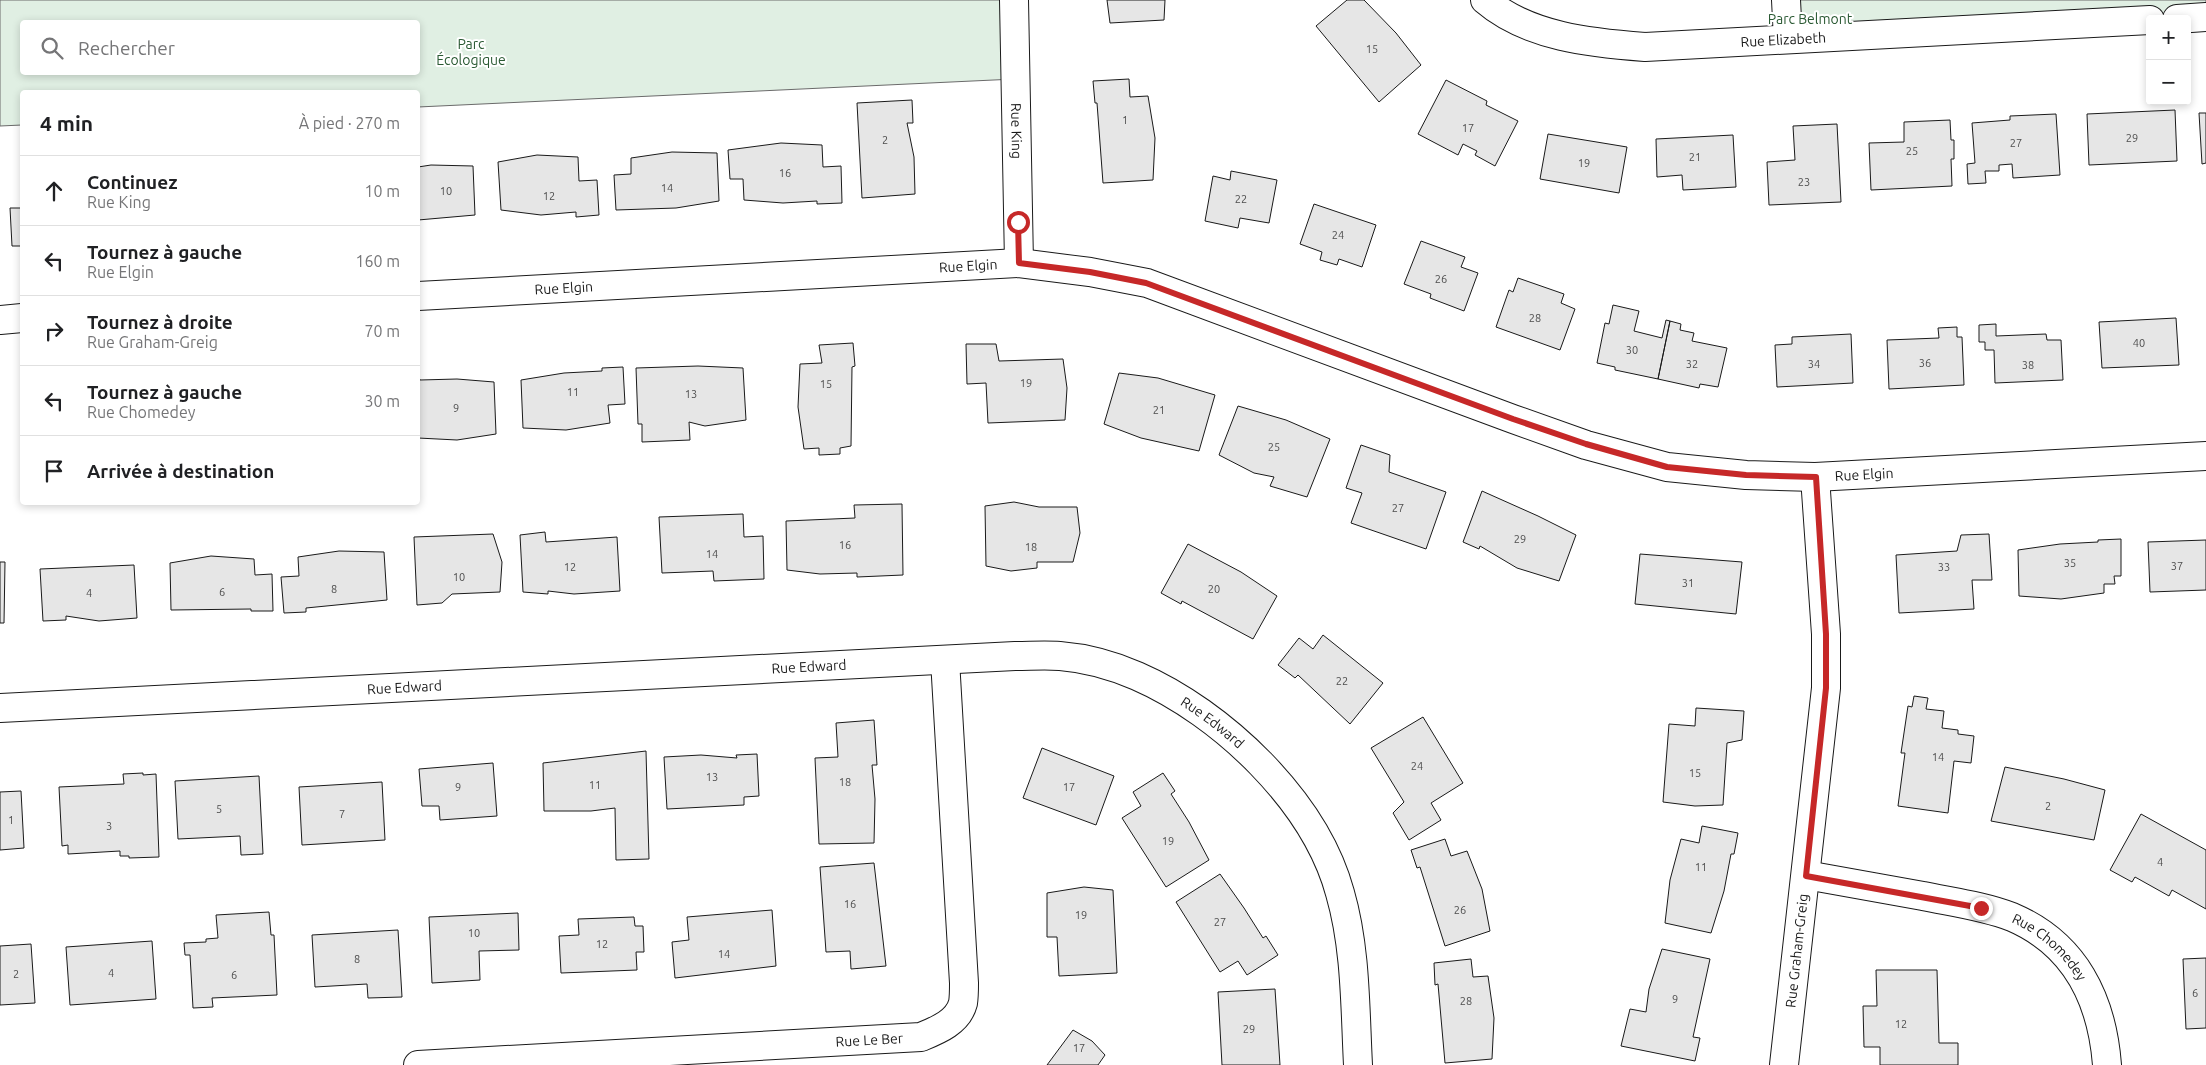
<!DOCTYPE html>
<html lang="fr">
<meta charset="utf-8">
<style>
:root{--surface:#fff;--page:#f6f6f6;--text:#202124;--muted:#757577;--line:#e0e0e0}
body{margin:0;font-family:Ubuntu,sans-serif;background:var(--page);color:var(--text)}
.controls{position:absolute;right:15px;top:15px;display:grid;overflow:hidden;border-radius:5px;box-shadow:0 2px 8px #0003}
.controls button{width:45px;height:45px;display:grid;place-items:center;padding:0;border:0;border-bottom:1px solid var(--line);background:var(--surface);color:var(--text);font:25px sans-serif}
.stop{position:absolute;width:15px;height:15px;margin:-11px;border:4px solid #c62828;border-radius:50%;background:#fff}
.stop.end{background:#c62828;border-color:#fff;box-shadow:0 1px 5px #0008}
.list{margin:0;padding:0;list-style:none}
h2{display:flex;justify-content:space-between;align-items:center;height:65px;margin:0;padding:0 20px;font-size:21px}
h2 small{font-size:16px;font-weight:400;color:var(--muted)}
.list li{display:grid;grid-template-columns:32px 1fr auto;gap:15px;align-items:center;box-sizing:border-box;height:70px;padding:0 20px;border-top:1px solid var(--line)}
.list b{display:block;font-size:19px;white-space:nowrap}
.list p{margin:0;font-size:16px;white-space:nowrap;color:var(--muted)}
.list em{font-size:16px;font-style:normal;color:var(--muted)}
.icon{flex:none;width:28px;height:28px;fill:none;stroke:currentColor;stroke-width:2;stroke-linecap:round;stroke-linejoin:round}
.map{position:relative;flex:none;width:2206px;height:1065px;overflow:hidden}
.search{position:absolute;background:var(--surface);box-shadow:0 2px 8px #0003;left:20px;top:20px;width:400px;height:55px;display:flex;align-items:center;gap:12px;box-sizing:border-box;padding:0 18px;border-radius:5px;color:var(--muted);font-size:19px}
.panel{position:absolute;background:var(--surface);box-shadow:0 2px 8px #0003;left:20px;top:90px;width:400px;height:415px;border-radius:5px}
.map>svg:first-child{display:block}
.green{fill:#e0efe3;stroke:#6a6a6a;fill-rule:evenodd}
.building{fill:#e6e6e6;stroke:#1a1a1a}
.lines{fill:none;stroke-linecap:round;stroke-linejoin:round}
.minor-casing{stroke:#1a1a1a;stroke-width:30}
.minor{stroke:#fff;stroke-width:28}
.route{stroke:#c62828;stroke-width:6}
.labels{text-anchor:middle;stroke-width:4;stroke-linejoin:round;paint-order:stroke}
.number-label{font-size:11px;fill:#4d4d4d}
.park-label{font-size:14px;fill:#2b5a34;stroke:#fff}
.street-label{font-size:14px;fill:#1a1a1a;stroke:#fff}
</style>
<div class="map">
<svg width="2206" height="1065" viewBox="0 0 2206 1065">
<rect width="100%" height="100%" fill="#fff"/>
<path class="green" d="M0 0H1014L1015 79 418 107V92H22V125L0 126ZM22 22H418V72H22Z
M1786 0H2206V17L1788 39Z"/>
<path class="building" d="M1107 0H1165L1164 20 1110 23Z
M1347 0H1364L1396 33 1421 65 1379 102 1316 26Z
M1129 79 1130 97 1148 96 1155 138 1153 180 1103 183 1097 103H1095L1093 81Z
M1446 80 1487 101 1486 105 1518 121 1495 166 1475 155 1477 151 1463 144 1458 155 1418 134Z
M912 100 913 123H907L914 157 915 194 862 198 857 103Z
M2175 110 2177 161 2089 165 2087 114Z
M2199 113H2206V163L2202 164Z
M2056 114 2060 175 2013 178 2012 164 1999 165V171H1985L1986 183 1968 184 1967 164 1975 163 1972 123 2010 120V116Z
M1950 120 1951 140H1954V159H1951L1952 186 1871 190 1869 143 1904 142V122Z
M1837 124 1841 202 1769 205 1767 162 1795 160 1793 126Z
M1548 134 1627 147 1619 193 1540 179Z
M1733 135 1736 187 1683 190 1682 175 1657 177 1656 139Z
M781 143 822 145 823 167 841 166 842 203 817 204V201L783 203 744 200 743 179H730L728 150Z
M672 152 717 153 719 201 676 208 616 210 614 175 631 174V158Z
M537 155 578 157 579 181 597 180 599 215 576 217V212L541 215 501 210 498 162Z
M431 165 473 166 475 215 418 220V167Z
M1231 171 1277 180 1269 223 1240 218 1238 228 1205 221 1213 176 1230 180Z
M1314 204 1376 225 1362 267 1339 259 1337 265 1320 260 1322 252 1300 244Z
M10 208H22V246H12Z
M1421 241 1465 257 1461 267 1478 273 1464 311 1430 298 1431 294 1404 284Z
M1518 278 1564 294 1561 303 1575 309 1560 350 1496 327 1509 290 1513 292Z
M1613 305 1639 311 1634 331 1662 338 1666 320 1670 321 1658 379 1615 370V367L1597 363 1605 323 1609 324Z
M2176 318 2179 365 2102 368 2099 322Z
M1670 321 1681 324 1680 330 1694 333 1692 341 1727 348 1718 387 1700 384 1699 388 1658 379Z
M1996 324V336L2046 334 2047 340H2061L2063 380 1995 383 1994 350H1985V342H1979V325Z
M1957 327V337H1962L1964 385 1889 389 1887 340 1939 338 1938 328Z
M1851 334 1853 383 1777 387 1775 345 1792 344V337Z
M853 343 855 366 852 367 851 446 840 448V454L819 455V448L804 449 798 407 800 364 822 363 819 345Z
M966 344H996L999 361 1063 359 1067 388 1065 420 988 423 986 383 967 384Z
M698 366 743 368 746 420 705 426 689 422 690 440 642 442V424H638L636 368Z
M623 367 625 404 608 405 610 423 566 430 523 428 521 380 564 373 602 371V368Z
M1119 373 1158 378 1215 395 1199 451 1141 438 1104 424Z
M419 377 420 380 457 379 494 382 496 434 457 440 418 438V378Z
M1238 406 1286 420 1330 439 1307 497 1270 486 1274 477 1254 473 1219 455Z
M1361 445 1390 455 1389 472 1446 492 1426 549 1351 523 1362 493 1346 488Z
M1482 491 1538 516 1576 535 1559 581 1517 568 1480 546 1479 549 1463 542Z
M1014 502 1039 507H1077L1080 533 1073 562H1037V568L1011 571 986 566 985 506Z
M902 504 903 575 857 577V573L820 574 787 570 786 521 855 518 854 505Z
M743 514 744 537 763 536 764 579 714 581 713 571 662 573 659 517Z
M545 532 546 542 617 537 620 591 574 594 548 591V594L523 592 520 535Z
M493 534 502 562 500 592 452 594 442 603 417 605 414 537Z
M1989 534 1992 580H1972L1974 609 1899 613 1896 555 1957 551 1961 535Z
M2121 539V576H2114L2115 584H2104V593L2061 599 2019 596 2018 550 2060 544 2098 542V540Z
M2206 540V590L2150 592 2148 542Z
M1188 544 1241 572 1277 596 1253 639 1182 601 1181 604 1161 593Z
M339 551 384 552 387 600 306 608V612L284 613 281 577 299 576 298 557Z
M1640 554 1742 562 1736 614 1635 604Z
M211 556 254 559 255 575 272 574 273 611H251V609L171 610 170 563Z
M0 562H5L4 623H0Z
M134 565 137 618 99 621 66 616V620L43 621 40 569Z
M1323 635 1383 683 1350 724 1298 675 1295 678 1278 665 1299 638 1313 649Z
M1914 696 1928 698 1926 709 1944 711 1942 728 1958 730V734L1974 736 1971 763 1954 761 1948 813 1898 806 1905 753H1901L1908 706 1912 707Z
M1696 708 1744 711 1742 740 1727 743 1723 805 1695 806 1663 802 1669 724 1695 726Z
M1423 717 1463 783 1431 803 1441 820 1409 840 1393 813 1404 802 1371 748Z
M874 720 877 765H872L875 799 874 843 819 844 815 758 838 757 836 723Z
M1042 748 1114 776 1096 825 1023 798Z
M646 751 649 859 616 860 615 808 591 811H544L543 763Z
M757 754 759 796 744 797V805L667 809 664 757 701 755 737 758 736 755Z
M493 763 497 816 440 820 439 806H422L419 769Z
M2005 767 2064 779 2105 790 2094 840 1991 821Z
M143 773V775L156 774 159 857 129 858V856H120V851L68 854V845L62 846 59 787 124 784 123 774Z
M1163 773 1175 791 1171 794 1189 822 1209 860 1166 887 1122 818 1141 806 1133 792Z
M259 776 263 854 241 855 240 836 178 839 175 781Z
M382 782 385 840 302 845 299 787Z
M21 791 24 848 0 850V792Z
M2141 814 2206 850V909L2172 890 2169 896 2135 877 2132 882 2110 870Z
M1702 826 1738 833 1734 854H1731L1724 891 1711 933 1665 923 1670 880 1681 839 1699 843Z
M1445 839 1451 856 1467 851 1482 889 1490 931 1445 946 1420 867 1417 868 1411 850Z
M874 863 886 966 851 969 850 951 826 952 820 867Z
M1220 874 1244 908 1263 938 1266 936 1278 955 1247 975 1238 961 1220 972 1176 902Z
M1084 887 1113 890 1117 973 1059 976 1057 937H1047V893Z
M772 910 776 966 675 978 672 942 689 940 687 917Z
M269 912 271 935H274L277 995 212 998 213 1007 193 1008 190 955H185L184 943 206 942V939L218 938 216 915Z
M518 913 519 950 479 951 480 980 432 983 429 917Z
M634 917 635 926H643L644 952H636L637 970 561 973 559 936 579 935 578 919Z
M398 930 402 997 368 998 367 984 315 987 312 935Z
M152 941 156 999 70 1005 66 947Z
M31 944 35 1003 0 1005V946Z
M1662 949 1710 959 1693 1037 1700 1038 1695 1061 1621 1046 1630 1009 1646 1012 1649 989Z
M2206 958V1028L2186 1029 2183 959Z
M1471 959 1473 977 1488 976 1494 1018 1492 1059 1445 1063 1438 984 1435 985 1434 963Z
M1876 970H1937L1939 1043H1958V1065H1880V1047H1864L1863 1006H1877Z
M1275 989 1280 1065H1222L1218 992Z
M1073 1030 1092 1041 1105 1055 1098 1065H1047Z"/>
<g class="lines">
<defs>
<g id="minor">
<path id="s1" d="M1014 0 1019 263"/>
<path id="s2" d="M1485 0C1528 37 1592 43 1645 47L2150 20"/>
<path d="M1786 0 1788 39"/>
<path d="M2177 19 2206 17"/>
<path id="s3" d="M418 296 1019 263 1090 272 1147 283 1513 419 1586 445 1667 467 1746 475 1815 477 2206 456"/>
<path d="M0 320 22 318"/>
<path id="s4" d="M0 708 1015 656C1030 656 1045 655 1060 656 1085 658 1114 666 1137 676 1222 713 1315 801 1340 893 1356 948 1355 1008 1358 1065"/>
<path id="s5" d="M1806 875C1845 882 1884 889 1923 896 1952 902 1984 906 2012 917 2075 944 2102 999 2107 1065"/>
<path id="s6" d="M418 1065 921 1037C938 1030 958 1022 963 1003 964 997 964 989 964 983L945 660"/>
<path id="s7" d="M1784 1065 1826 688V634L1815 477"/>
</g>
</defs>
<use href="#minor" class="minor-casing"/>
<use href="#minor" class="minor"/>
</g>
<g class="lines">
<path class="route" d="M1018 222 1019 263 1090 272 1146 283 1513 419 1586 444 1667 467 1746 475 1816 477 1826 634V688L1806 876 1981 908"/>
</g>
<g class="labels">
<g class="number-label">
<text x="1372" y="53">15</text>
<text x="1125" y="124">1</text>
<text x="1468" y="132">17</text>
<text x="2132" y="142">29</text>
<text x="885" y="144">2</text>
<text x="2016" y="147">27</text>
<text x="1912" y="155">25</text>
<text x="1695" y="161">21</text>
<text x="1584" y="167">19</text>
<text x="785" y="177">16</text>
<text x="1804" y="186">23</text>
<text x="667" y="192">14</text>
<text x="446" y="195">10</text>
<text x="549" y="200">12</text>
<text x="1241" y="203">22</text>
<text x="1338" y="239">24</text>
<text x="1441" y="283">26</text>
<text x="1535" y="322">28</text>
<text x="2139" y="347">40</text>
<text x="1632" y="354">30</text>
<text x="1925" y="367">36</text>
<text x="1692" y="368">32</text>
<text x="1814" y="368">34</text>
<text x="2028" y="369">38</text>
<text x="1026" y="387">19</text>
<text x="826" y="388">15</text>
<text x="573" y="396">11</text>
<text x="691" y="398">13</text>
<text x="456" y="412">9</text>
<text x="1159" y="414">21</text>
<text x="1274" y="451">25</text>
<text x="1398" y="512">27</text>
<text x="1520" y="543">29</text>
<text x="845" y="549">16</text>
<text x="1031" y="551">18</text>
<text x="712" y="558">14</text>
<text x="2070" y="567">35</text>
<text x="2177" y="570">37</text>
<text x="570" y="571">12</text>
<text x="1944" y="571">33</text>
<text x="459" y="581">10</text>
<text x="1688" y="587">31</text>
<text x="334" y="593">8</text>
<text x="1214" y="593">20</text>
<text x="222" y="596">6</text>
<text x="89" y="597">4</text>
<text x="1342" y="685">22</text>
<text x="1938" y="761">14</text>
<text x="1417" y="770">24</text>
<text x="1695" y="777">15</text>
<text x="712" y="781">13</text>
<text x="845" y="786">18</text>
<text x="595" y="789">11</text>
<text x="458" y="791">9</text>
<text x="1069" y="791">17</text>
<text x="2048" y="810">2</text>
<text x="219" y="813">5</text>
<text x="342" y="818">7</text>
<text x="11" y="824">1</text>
<text x="109" y="830">3</text>
<text x="1168" y="845">19</text>
<text x="2160" y="866">4</text>
<text x="1701" y="871">11</text>
<text x="850" y="908">16</text>
<text x="1460" y="914">26</text>
<text x="1081" y="919">19</text>
<text x="1220" y="926">27</text>
<text x="474" y="937">10</text>
<text x="602" y="948">12</text>
<text x="724" y="958">14</text>
<text x="357" y="963">8</text>
<text x="111" y="977">4</text>
<text x="16" y="978">2</text>
<text x="234" y="979">6</text>
<text x="2195" y="997">6</text>
<text x="1675" y="1003">9</text>
<text x="1466" y="1005">28</text>
<text x="1901" y="1028">12</text>
<text x="1249" y="1033">29</text>
<text x="1079" y="1052">17</text>
</g>
<g class="park-label">
<text x="1810" y="24">Parc Belmont</text>
<text x="471" y="49">Parc<tspan x="471" dy="16">Écologique</tspan></text>
</g>
<g class="street-label">
<text dy="5" stroke="none"><textPath href="#s2" startOffset="308">Rue Elizabeth</textPath></text>
<text dy="5" stroke="none"><textPath href="#s1" startOffset="131">Rue King</textPath></text>
<text dy="5" stroke="none"><textPath href="#s3" startOffset="551">Rue Elgin</textPath></text>
<text dy="5" stroke="none"><textPath href="#s3" startOffset="146">Rue Elgin</textPath></text>
<text dy="5" stroke="none"><textPath href="#s3" startOffset="1481">Rue Elgin</textPath></text>
<text dy="5" stroke="none"><textPath href="#s4" startOffset="810">Rue Edward</textPath></text>
<text dy="5" stroke="none"><textPath href="#s4" startOffset="405">Rue Edward</textPath></text>
<text dy="5" stroke="none"><textPath href="#s4" startOffset="1230">Rue Edward</textPath></text>
<text dy="5" stroke="none"><textPath href="#s5" startOffset="259">Rue Chomedey</textPath></text>
<text dy="5" stroke="none"><textPath href="#s7" startOffset="115">Rue Graham-Greig</textPath></text>
<text dy="5" stroke="none"><textPath href="#s6" startOffset="452">Rue Le Ber</textPath></text>
</g>
</g>
</svg>
<div class="controls">
<button>+</button>
<button>−</button>
</div>
<div class="stop" style="left:1018px;top:222px"></div>
<div class="stop end" style="left:1981px;top:908px"></div>
<div class="search"><svg class="icon" aria-label="search" viewBox="0 0 24 24"><circle cx="10" cy="10" r="6"/><path d="M15 15l6 6"/></svg>Rechercher</div>
<section class="panel">
<h2>4 min<small>À pied · 270 m</small></h2>
<ul class="list">
<li><svg class="icon" aria-label="ahead" viewBox="0 0 24 24"><path d="M12 20V5M6 11l6-6 6 6"/></svg><div><b>Continuez</b><p>Rue King</p></div><em>10 m</em></li>
<li><svg class="icon" aria-label="left" viewBox="0 0 24 24"><path d="M17 20v-9H6M10 6l-5 5 5 5"/></svg><div><b>Tournez à gauche</b><p>Rue Elgin</p></div><em>160 m</em></li>
<li><svg class="icon" aria-label="right" viewBox="0 0 24 24"><path d="M7 20v-9h11M14 6l5 5-5 5"/></svg><div><b>Tournez à droite</b><p>Rue Graham-Greig</p></div><em>70 m</em></li>
<li><svg class="icon" aria-label="left" viewBox="0 0 24 24"><path d="M17 20v-9H6M10 6l-5 5 5 5"/></svg><div><b>Tournez à gauche</b><p>Rue Chomedey</p></div><em>30 m</em></li>
<li><svg class="icon" aria-label="arrive" viewBox="0 0 24 24"><path d="M6 21V4h12l-3 4 3 4H6"/></svg><div><b>Arrivée à destination</b></div></li>
</ul>
</section>
</div>
